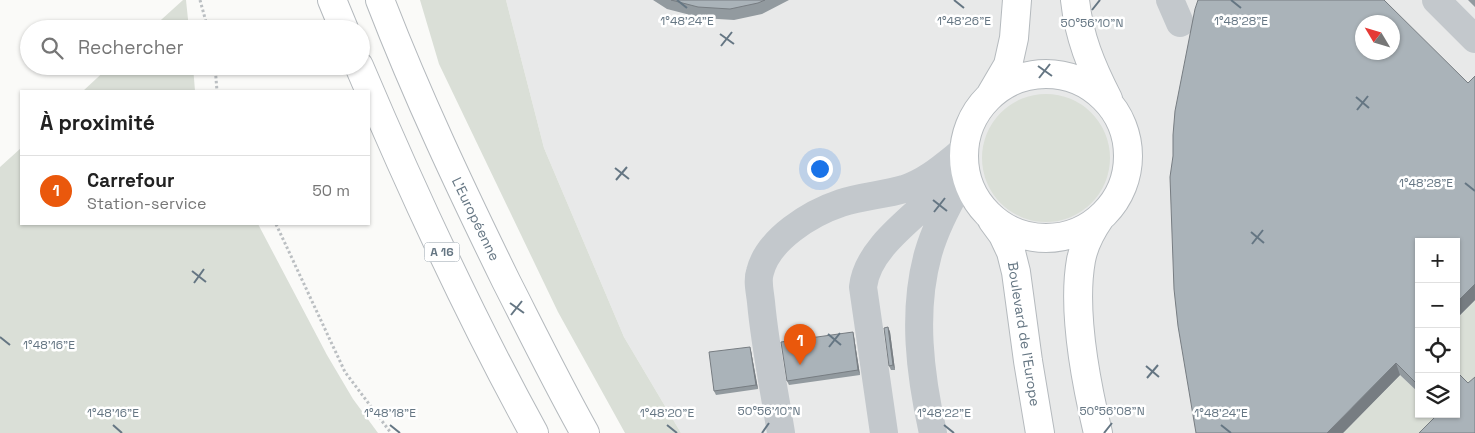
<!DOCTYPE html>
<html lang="fr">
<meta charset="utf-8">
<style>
:root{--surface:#fff;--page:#f2f2f2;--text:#222;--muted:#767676;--line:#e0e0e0;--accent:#ea580c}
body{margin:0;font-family:"Space Grotesk",sans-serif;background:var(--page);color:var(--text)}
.controls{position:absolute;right:15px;bottom:15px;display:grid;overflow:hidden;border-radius:0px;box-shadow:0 1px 4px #0004}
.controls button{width:45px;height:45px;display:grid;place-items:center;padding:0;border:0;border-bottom:1px solid var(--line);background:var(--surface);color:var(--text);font:25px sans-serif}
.compass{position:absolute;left:1355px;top:15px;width:45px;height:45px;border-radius:50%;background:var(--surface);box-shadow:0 1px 4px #0004;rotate:308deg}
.you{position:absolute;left:819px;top:168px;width:18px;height:18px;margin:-12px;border:4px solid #fff;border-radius:50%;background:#1a73e8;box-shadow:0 0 0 8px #1a73e833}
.badge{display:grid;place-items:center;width:32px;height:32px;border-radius:50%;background:var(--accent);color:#fff;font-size:16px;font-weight:700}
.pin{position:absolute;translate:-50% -41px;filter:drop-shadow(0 1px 2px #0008)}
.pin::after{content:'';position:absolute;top:26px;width:18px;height:15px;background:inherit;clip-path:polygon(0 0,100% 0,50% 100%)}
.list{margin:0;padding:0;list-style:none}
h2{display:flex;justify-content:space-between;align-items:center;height:65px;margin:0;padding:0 20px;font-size:21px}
h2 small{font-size:16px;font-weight:400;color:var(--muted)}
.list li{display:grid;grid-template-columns:32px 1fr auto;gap:15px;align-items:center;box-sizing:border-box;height:70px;padding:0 20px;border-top:1px solid var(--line)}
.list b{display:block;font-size:19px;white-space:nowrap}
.list p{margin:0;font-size:16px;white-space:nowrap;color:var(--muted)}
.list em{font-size:16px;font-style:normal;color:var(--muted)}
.icon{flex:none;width:28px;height:28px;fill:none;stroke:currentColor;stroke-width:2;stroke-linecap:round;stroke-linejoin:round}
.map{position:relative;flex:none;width:1475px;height:433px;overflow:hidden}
.search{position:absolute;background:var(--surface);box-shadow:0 1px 4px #0004;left:20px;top:20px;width:350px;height:55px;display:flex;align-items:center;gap:12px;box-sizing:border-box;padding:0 18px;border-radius:28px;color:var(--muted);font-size:19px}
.panel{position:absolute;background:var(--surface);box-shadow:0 1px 4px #0004;left:20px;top:90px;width:350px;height:135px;border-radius:0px}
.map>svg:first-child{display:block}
.built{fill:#e8e9e9;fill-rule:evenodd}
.green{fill:#dadfd7}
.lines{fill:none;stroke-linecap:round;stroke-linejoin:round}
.major-casing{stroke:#b5babe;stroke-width:30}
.highway-casing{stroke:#b4b9bd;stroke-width:30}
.path{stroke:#bbbfc2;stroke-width:3;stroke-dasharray:2.5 2.5;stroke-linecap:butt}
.minor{stroke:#c3c8cc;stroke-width:28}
.major{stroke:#fff;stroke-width:28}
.highway{stroke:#fff;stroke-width:28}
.wall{fill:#929a9f}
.shaded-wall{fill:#777d82}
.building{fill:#aab3b9;stroke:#777d82;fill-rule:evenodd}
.ticks{fill:none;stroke:#657683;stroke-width:2}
.labels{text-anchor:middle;stroke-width:5;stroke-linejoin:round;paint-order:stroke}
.shield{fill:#fff;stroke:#939fa8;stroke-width:1}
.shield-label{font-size:12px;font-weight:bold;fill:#657683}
.street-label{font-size:14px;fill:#657683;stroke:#fff}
.ticks-label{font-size:12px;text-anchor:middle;fill:#657683;stroke:#fff;stroke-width:5;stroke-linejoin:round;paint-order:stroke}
</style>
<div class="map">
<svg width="1475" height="433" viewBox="0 0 1475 433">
<rect width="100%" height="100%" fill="#fafaf8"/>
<path class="built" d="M506 0H1475V433H681L624 337 544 148ZM1362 22H1392V52H1362ZM1419 242H1456V414H1419Z"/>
<path class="green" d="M183 0H186L189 29H151Z
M420 0H506L544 148 624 337 681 433H625L558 312 439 64Z
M110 66H193L195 91H83Z
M982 158a64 64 0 1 1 128 0a64 64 0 1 1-128 0Z
M21 148V224H258L327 355 353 399 378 433H0V167Z
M1475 300V392L1456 378V319Z
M1400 375 1419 393V414H1440L1435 433H1343Z"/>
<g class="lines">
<defs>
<path id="major" d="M1075 0C1079 37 1091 66 1108 99
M964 156a82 82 0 1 1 164 0a82 82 0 1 1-164 0Z
M991 94 1008 65 1014 38 1017 0
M992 220 1003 235 1011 252 1016 272 1028 361 1040 433
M1098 433C1086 383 1072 310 1081 260 1084 244 1091 231 1100 218"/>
<path id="highway" d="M332 0 344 29
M380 0C417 96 461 189 506 281 532 332 557 383 585 433
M359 66C412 191 469 315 534 433"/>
</defs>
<use href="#major" class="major-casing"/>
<use href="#highway" class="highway-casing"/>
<path class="path" d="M200 0 208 29
M215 66 217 91
M276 224 345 372 391 433"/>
<path class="minor" d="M1170 0 1180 23
M1436 0 1475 39
M781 433C774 389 765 346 761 302 760 292 757 281 760 272 768 239 811 213 841 203 862 196 884 195 904 189 928 181 945 165 964 150
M884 433 863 287C868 240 933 207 960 169
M933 433C920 375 912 312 928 254 935 229 947 206 960 184"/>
<use href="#major" class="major"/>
<use href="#highway" class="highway"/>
</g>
<path class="wall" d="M653 0H789L762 14 734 20 702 18 667 9Z
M1468 0H1475V7Z
M1475 76V300L1456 319V242H1419V393L1400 375 1343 433 1468 83Z
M888 327 890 332 895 370H891L889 366Z
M853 332 854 337 860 375 789 385 787 381Z
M751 351 758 389 716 395 714 391Z"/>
<path class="shaded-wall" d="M1475 284V300L1456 319V303Z
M888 327 890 332 895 370 893 365Z
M853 332 854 337 860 375 858 370Z
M750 347 751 351 758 389 756 385Z
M1396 363 1400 375 1343 433H1327Z"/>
<path class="building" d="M671 0H765L758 3 730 9 698 7Z
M1198 0H1384L1468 83 1475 76V284L1456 303V242H1419V386L1396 363 1327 433H1196L1178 326 1174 289 1170 177 1173 156V135L1175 111 1195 9ZM1362 22H1392V52H1362Z
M888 327 893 365 889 366 884 328Z
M853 332 858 370 787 381 781 342Z
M750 347 756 385 714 391 709 352Z
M1456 371 1468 383 1475 377V433H1419L1438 414H1456Z"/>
<path class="ticks" d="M677 0 687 8M954 0 964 8M1231 0 1241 8M1092 10 1100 0M720 34 734 44M721 46 732 32M1038 66 1052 76M1039 78 1050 64M1356 97 1369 108M1357 110 1368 96M615 168 629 179M616 180 627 167M1465 183 1475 191M933 200 947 211M934 212 945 198M1251 232 1264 243M1252 244 1263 230M192 271 206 282M194 283 204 269M510 303 524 313M511 315 522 301M828 334 841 345M0 337 10 345M829 347 840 333M1146 366 1159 377M1147 378 1158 365M113 425 122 433M390 425 400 433M667 425 677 433M944 425 954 433M1221 425 1231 433M762 433 769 423M1104 433 1112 423"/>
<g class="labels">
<rect class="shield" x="424.5" y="242.5" width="35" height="19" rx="4"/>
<g class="shield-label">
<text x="442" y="256">A 16</text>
</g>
<g class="street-label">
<text transform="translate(476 219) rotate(64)" y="5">L'Européenne</text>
<text transform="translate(1024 334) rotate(81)" y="5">Boulevard de l'Europe</text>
</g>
</g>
<g class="ticks-label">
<text x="687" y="25">1°48'24"E</text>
<text x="964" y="25">1°48'26"E</text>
<text x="1241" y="25">1°48'28"E</text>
<text x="1092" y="27">50°56'10"N</text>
<text x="1426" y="187">1°48'28"E</text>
<text x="49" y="349">1°48'16"E</text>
<text x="769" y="415">50°56'10"N</text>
<text x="1112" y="415">50°56'08"N</text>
<text x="113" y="417">1°48'16"E</text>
<text x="390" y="417">1°48'18"E</text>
<text x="667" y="417">1°48'20"E</text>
<text x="944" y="417">1°48'22"E</text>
<text x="1221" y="417">1°48'24"E</text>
</g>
</svg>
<div class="controls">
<button>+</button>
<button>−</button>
<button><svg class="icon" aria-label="locate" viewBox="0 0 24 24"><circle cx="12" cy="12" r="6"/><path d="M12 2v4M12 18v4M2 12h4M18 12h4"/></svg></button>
<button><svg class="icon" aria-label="layers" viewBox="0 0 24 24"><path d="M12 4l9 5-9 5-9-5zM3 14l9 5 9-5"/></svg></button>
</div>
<svg class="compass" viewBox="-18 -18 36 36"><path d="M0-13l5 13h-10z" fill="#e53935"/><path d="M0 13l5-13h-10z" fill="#767676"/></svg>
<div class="you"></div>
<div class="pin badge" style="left:800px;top:365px">1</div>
<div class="search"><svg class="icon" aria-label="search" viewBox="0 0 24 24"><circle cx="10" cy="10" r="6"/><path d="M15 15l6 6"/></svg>Rechercher</div>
<section class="panel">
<h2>À proximité<small></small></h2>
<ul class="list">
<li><span class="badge">1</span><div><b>Carrefour</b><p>Station-service</p></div><em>50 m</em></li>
</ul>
</section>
</div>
